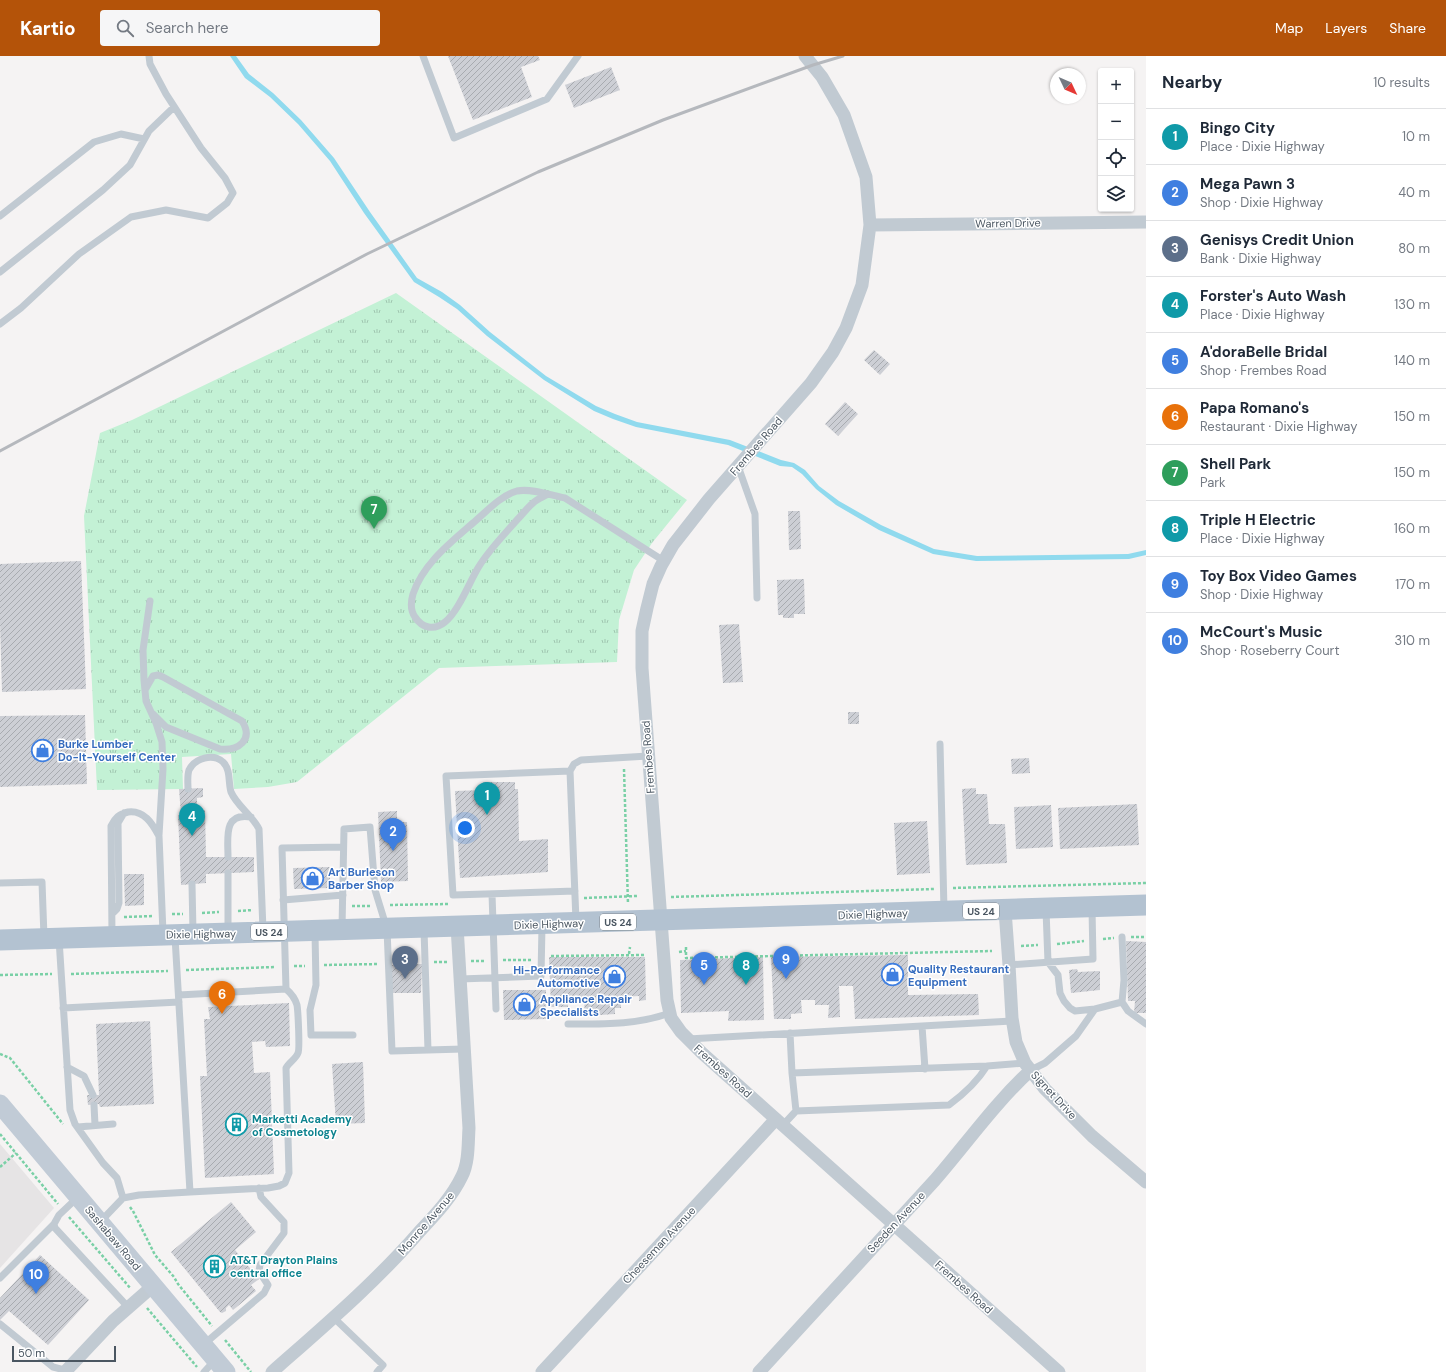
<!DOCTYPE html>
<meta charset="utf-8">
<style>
:root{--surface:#fff;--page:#f6f6f7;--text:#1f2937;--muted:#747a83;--line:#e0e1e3;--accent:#b45309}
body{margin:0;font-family:"DM Sans",sans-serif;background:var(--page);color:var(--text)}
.controls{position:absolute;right:12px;top:12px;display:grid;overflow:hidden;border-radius:4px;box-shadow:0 1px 3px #0004}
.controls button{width:36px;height:36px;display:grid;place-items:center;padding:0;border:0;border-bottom:1px solid var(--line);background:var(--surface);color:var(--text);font:20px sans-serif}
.compass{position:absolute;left:1050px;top:12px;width:36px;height:36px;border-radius:50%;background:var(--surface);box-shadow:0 1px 3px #0004;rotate:134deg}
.scale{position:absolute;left:12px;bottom:10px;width:104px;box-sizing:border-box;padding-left:4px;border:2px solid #4a5661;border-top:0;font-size:11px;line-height:14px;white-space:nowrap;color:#4a5661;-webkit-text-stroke:3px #fff;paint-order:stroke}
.you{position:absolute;left:465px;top:772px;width:14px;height:14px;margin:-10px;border:3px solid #fff;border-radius:50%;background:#1a73e8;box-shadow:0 0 0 6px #1a73e833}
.badge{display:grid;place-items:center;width:26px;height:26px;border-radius:50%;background:var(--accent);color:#fff;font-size:13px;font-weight:700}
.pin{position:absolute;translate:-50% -33px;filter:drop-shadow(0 1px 2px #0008)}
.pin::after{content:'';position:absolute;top:21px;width:14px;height:12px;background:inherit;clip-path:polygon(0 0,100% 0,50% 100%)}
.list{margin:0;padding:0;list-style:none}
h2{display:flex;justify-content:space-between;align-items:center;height:52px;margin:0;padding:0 16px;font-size:17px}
h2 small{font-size:13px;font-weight:400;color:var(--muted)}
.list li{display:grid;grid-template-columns:26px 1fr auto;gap:12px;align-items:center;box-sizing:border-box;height:56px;padding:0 16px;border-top:1px solid var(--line)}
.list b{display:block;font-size:15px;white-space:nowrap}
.list p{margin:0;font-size:13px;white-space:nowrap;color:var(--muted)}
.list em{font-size:13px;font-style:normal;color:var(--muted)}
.icon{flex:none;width:22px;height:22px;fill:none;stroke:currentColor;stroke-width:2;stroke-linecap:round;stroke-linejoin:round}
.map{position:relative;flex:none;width:1146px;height:1316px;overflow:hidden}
header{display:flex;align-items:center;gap:24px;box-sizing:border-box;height:56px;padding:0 20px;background:var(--accent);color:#fff}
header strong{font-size:19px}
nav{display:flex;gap:22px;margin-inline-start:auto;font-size:14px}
.search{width:280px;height:36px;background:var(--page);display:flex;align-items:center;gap:10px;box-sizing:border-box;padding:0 14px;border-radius:4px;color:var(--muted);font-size:15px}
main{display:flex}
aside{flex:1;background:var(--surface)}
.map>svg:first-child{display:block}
.education{fill:#e6e4e5}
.park{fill:url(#park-tufts)}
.water{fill:#90daee}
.building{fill:url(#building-hatch)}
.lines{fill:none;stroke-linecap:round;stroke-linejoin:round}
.path{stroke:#7ad0a6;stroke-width:2.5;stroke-dasharray:3 2;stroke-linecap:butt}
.lane{stroke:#c1cad2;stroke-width:7}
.street{stroke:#c1cad2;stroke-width:13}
.secondary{stroke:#c1cbd6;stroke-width:19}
.primary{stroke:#b3c2d1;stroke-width:21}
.rail{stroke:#b5b8bd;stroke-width:3}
.labels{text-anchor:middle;stroke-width:3;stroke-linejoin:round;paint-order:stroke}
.shield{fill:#fff;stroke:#808990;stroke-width:1}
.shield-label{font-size:10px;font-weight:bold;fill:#4a5661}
.street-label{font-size:11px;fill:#4a5661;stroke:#fff}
.shop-label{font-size:11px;font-weight:bold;fill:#366cbe;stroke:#fff;text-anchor:start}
.culture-label{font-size:11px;font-weight:bold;fill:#0d838f;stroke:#fff;text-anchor:start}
</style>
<header>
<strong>Kartio</strong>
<div class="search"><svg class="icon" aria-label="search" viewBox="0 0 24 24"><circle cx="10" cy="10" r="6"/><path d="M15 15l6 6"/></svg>Search here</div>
<nav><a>Map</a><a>Layers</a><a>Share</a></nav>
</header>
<main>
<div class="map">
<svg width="1146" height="1316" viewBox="0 0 1146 1316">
<defs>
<pattern id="park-tufts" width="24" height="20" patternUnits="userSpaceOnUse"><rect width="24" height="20" fill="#c3f1d5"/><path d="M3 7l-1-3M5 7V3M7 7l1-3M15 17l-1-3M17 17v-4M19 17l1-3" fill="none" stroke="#a0c6b0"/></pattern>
<pattern id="building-hatch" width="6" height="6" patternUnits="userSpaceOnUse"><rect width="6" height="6" fill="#cdcfd5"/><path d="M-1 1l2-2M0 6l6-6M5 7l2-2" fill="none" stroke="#a8abb0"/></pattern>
</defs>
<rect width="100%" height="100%" fill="#f5f3f3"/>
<path class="education" d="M0 1088 54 1152 0 1212Z"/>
<path class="park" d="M396 237 687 444 652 487 634 514 619 564 617 606 439 612 297 726 268 731 234 733 231 698 182 701 183 733 97 734 84 460 100 377 132 364Z"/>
<path class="water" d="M230 0H236L249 18 273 37 301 64 334 102 370 156 417 222 442 236 460 249 490 276 546 320 596 350 615 358 637 366 730 384 781 404 794 407 805 414 819 430 839 445 881 469 934 493 977 500 1128 498 1146 494V499L1129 503 976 505 933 498 879 474 836 449 816 433 802 418 792 411 780 410 728 389 636 371 613 363 594 355 544 324 487 280 457 253 439 241 414 226 364 157 330 105 298 68 270 41 245 22Z"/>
<path class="building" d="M448 0H538L540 4 521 11 532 41 473 64Z
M611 11 620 34 574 52 565 29Z
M874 294 890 308 880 319 864 304Z
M845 346 858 358 838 380 825 368Z
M788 455H800L801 493 789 494Z
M81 505 86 633 2 636 0 566V508Z
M804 523 805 558H794V562H783V559H778L777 524Z
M739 568 743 626 723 627 719 569Z
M848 656H859V668H848Z
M85 659 87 728 0 731V660Z
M1029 702 1030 717 1012 718 1011 703Z
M483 726H515V733H518L519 785 548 783V816L460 822 455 735 484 734Z
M203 732V741L197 742V754H205L206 801H254V816L206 818V827L181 829 178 759H181L179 733Z
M976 732V738H987L989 768H1005L1007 807 966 809 962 733Z
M1137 748 1139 789 1060 793 1058 752Z
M1051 749 1053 791 1016 793 1014 751Z
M397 755V766H407L408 825 381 826 378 756Z
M927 765 930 817 897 819 894 767Z
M330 811V832L294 833 293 812Z
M124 818H144V849L125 850Z
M1126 885 1146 886V957H1134L1135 945H1128Z
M908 899V939L978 938 979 959 855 963 853 930H839L840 961 828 962 829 949H815V944H801L802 957 791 958V963H774L771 901Z
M549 901H645L646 944 639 945V940L621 941V952H615V958L585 960 584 944 568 945V951H551Z
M763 901 764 964 728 965 729 955 681 957 680 904Z
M422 908 421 937H390L389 909Z
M1077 913 1078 916 1100 915V934L1071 937 1069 914Z
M503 934H546V963L504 964Z
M289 947 290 990 266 991 265 985 252 986 254 1017 270 1016 274 1118 205 1122 200 1020H207L204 963H210L208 951Z
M150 965 154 1048 100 1051 99 1048 88 1049 87 1039H99L96 968Z
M363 1006 365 1067 336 1068 332 1008Z
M231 1146 256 1176 235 1194 259 1223 251 1229 256 1235 233 1254 229 1249 226 1252V1255L222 1257 220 1256 171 1196Z
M40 1199 89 1244 48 1289 9 1255 0 1264V1242Z"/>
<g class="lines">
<path class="path" d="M624 713 628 848
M953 832 1146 827
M671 841 934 833
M584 842 637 840
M390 849 449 848
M352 850H371
M238 855 253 854
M202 857 219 856
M172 858H183
M124 861 153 860
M1131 881H1146
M1103 883 1114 882
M1057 888 1084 885
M1021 890 1038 889
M686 891V902L992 895
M679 896 686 895
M629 898 630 891
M551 900 646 899
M503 904H532
M471 905H484
M434 906H447
M398 907H415
M324 909 379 908
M294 910H305
M186 914 275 911
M71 918 168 915
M0 919 52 918
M0 998 10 1002 63 1068
M0 1078 58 1148
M0 1111 16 1097
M130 1151 133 1155 155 1199 174 1221 178 1228 212 1270
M69 1161 131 1233
M147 1252 197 1311
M225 1284 251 1316"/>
<path class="lane" d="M423 0 454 82 547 43 578 0
M0 160 94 86 121 78 144 83
M0 216 103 134 130 109 149 75 174 51
M0 268 21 252 79 198 131 161 166 154 208 162 227 147 233 137 225 122 201 92 166 38 150 8 149 0
M738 410 755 458 757 542
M548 438C543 441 537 443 533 447 527 452 522 459 516 465 503 480 488 495 478 512 469 527 458 556 445 566 434 575 422 572 415 561 410 554 411 545 413 538 423 508 450 487 473 467 486 456 500 440 517 435 530 432 551 439 565 442L664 505
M150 545 143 594 144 624 146 645 156 667 162 686 163 713 159 779
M145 634 153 620 158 619 163 621 242 665C254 684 238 695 220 693L166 671 153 658
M940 688 944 854
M570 715 446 720 453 839 575 835
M188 733C188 727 187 720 189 714 195 702 213 697 223 706 231 714 228 726 231 736 237 750 252 759 259 773L263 874
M228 801C228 782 223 756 251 761
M228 817V874
M0 827 42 826 44 881
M192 828 193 876
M492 838 496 953
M283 844 343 839
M1046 854 1048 906 1058 919 1060 937 1064 945 1070 952 1075 955 1095 953
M112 858 117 853 119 847 118 767 124 757
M576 865 570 715 574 708 581 704 648 700
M342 872 344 773 370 771 375 834 387 873 392 995 428 994 424 874
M315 877 316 929 310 954 311 979H353
M112 879 111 770C115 762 119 758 128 756 144 754 152 767 159 780L163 877
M1122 881 1124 924 1122 946 1128 955 1146 968
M59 883 70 1054 75 1068 103 1107 117 1122 123 1142
M1009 909 1093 903 1092 853
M460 923 541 920 542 870
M179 939 286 933 282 792 343 791
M63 952 179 946
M568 968C604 968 636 969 670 957
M922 970 1012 965
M790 977 792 1017
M688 983 922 970 925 1013
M428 994 463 993
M67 1011 84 1020 93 1039
M1031 1014 1045 1007 1076 980 1095 953 1122 946
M94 1049 95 1069
M796 1055 792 1017 987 1010
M783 1069 796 1055 949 1049C964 1038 977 1026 987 1010L1025 1007
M78 1071 113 1068
M190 1136 268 1132 279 1130 285 1127 289 1117 286 1012C289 1006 296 1003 298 997 300 993 298 955 297 949 295 942 292 938 286 933
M77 1142 59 1159 54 1168 55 1172 128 1251
M100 1166 123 1142 139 1139 190 1136 175 881
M0 1222 54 1168
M334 1262 383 1309 377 1316
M0 1268 53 1311 68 1315
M203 1289 264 1237 268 1229 259 1215 260 1209 284 1177V1166L261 1141 259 1132
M204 1316 215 1304"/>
<path class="street" d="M805 0 822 21 844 59 866 121 870 169 862 229 846 272 833 296 811 327 709 443 673 489 661 510 653 528 647 552 642 575V612L667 944 671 962 681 976 702 997 1059 1316
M870 169 1146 166
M1005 854 1009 909 1012 962 1016 986 1025 1007 1045 1033 1092 1080 1146 1126
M65 1316 113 1265 153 1230
M272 1316C323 1271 375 1227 420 1175 436 1158 452 1141 462 1120 469 1106 468 1087 469 1072L457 870
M542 1316 776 1063
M759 1316C818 1252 877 1188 935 1124 967 1087 995 1047 1031 1014"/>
<path class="secondary" d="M0 1048 226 1316"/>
<path class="primary" d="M0 884 1146 849"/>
<path class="rail" d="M0 395 367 198 538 116 663 64 813 9 843 0"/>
</g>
<defs>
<symbol id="shop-ring" viewBox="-11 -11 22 22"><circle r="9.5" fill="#fff" stroke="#3f7fe0" stroke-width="1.5"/><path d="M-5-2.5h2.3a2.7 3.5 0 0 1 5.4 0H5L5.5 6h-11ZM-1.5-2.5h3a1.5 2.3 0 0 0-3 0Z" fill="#3f7fe0"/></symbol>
<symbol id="building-ring" viewBox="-11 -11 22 22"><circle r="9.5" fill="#fff" stroke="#0f9aa8" stroke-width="1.5"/><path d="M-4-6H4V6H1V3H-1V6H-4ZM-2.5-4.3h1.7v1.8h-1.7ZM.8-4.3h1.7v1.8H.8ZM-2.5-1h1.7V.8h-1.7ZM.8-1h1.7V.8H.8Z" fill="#0f9aa8"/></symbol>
</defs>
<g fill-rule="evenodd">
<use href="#shop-ring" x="30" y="682" width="25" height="25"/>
<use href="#shop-ring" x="300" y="810" width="25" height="25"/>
<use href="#shop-ring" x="880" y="906" width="25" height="25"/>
<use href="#shop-ring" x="602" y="908" width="25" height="25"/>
<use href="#shop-ring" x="512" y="936" width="25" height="25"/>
<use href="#building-ring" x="224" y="1056" width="25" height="25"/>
<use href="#building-ring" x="202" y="1198" width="25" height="25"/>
</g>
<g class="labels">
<g class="shield">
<rect x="963" y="847" width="36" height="16" rx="3"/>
<rect x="600" y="858" width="36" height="16" rx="3"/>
<rect x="251" y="868" width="36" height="16" rx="3"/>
</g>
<g class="shield-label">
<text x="981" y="859">US 24</text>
<text x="618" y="870">US 24</text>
<text x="269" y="880">US 24</text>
</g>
<g class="street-label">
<text transform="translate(1008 167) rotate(-1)" y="4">Warren Drive</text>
<text transform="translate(756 390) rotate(-49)" y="4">Frembes Road</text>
<text transform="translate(648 701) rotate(-94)" y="4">Frembes Road</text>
<text transform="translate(873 858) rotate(-2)" y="4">Dixie Highway</text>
<text transform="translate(549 868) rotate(-2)" y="4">Dixie Highway</text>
<text transform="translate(201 878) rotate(-1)" y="4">Dixie Highway</text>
<text transform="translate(723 1015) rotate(42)" y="4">Frembes Road</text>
<text transform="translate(1054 1039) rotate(47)" y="4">Signet Drive</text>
<text transform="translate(896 1166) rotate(-47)" y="4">Seeden Avenue</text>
<text transform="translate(426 1167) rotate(-49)" y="4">Monroe Avenue</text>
<text transform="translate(113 1182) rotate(50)" y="4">Sashabaw Road</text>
<text transform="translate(659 1189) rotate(-47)" y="4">Cheeseman Avenue</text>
<text transform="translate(964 1231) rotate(42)" y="4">Frembes Road</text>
</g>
<g class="shop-label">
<text x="58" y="692">Burke Lumber<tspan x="58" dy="13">Do-It-Yourself Center</tspan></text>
<text x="328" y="820">Art Burleson<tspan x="328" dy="13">Barber Shop</tspan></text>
<text x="908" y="917">Quality Restaurant<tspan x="908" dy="13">Equipment</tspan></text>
<text x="600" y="918" text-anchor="end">Hi-Performance<tspan x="600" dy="13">Automotive</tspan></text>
<text x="540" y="947">Appliance Repair<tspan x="540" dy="13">Specialists</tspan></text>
</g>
<g class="culture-label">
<text x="252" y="1067">Marketti Academy<tspan x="252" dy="13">of Cosmetology</tspan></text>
<text x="230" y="1208">AT&amp;T Drayton Plains<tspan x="230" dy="13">central office</tspan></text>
</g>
</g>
</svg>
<div class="controls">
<button>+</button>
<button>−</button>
<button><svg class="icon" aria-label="locate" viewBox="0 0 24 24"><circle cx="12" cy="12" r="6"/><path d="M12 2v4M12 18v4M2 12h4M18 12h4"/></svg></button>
<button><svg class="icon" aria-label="layers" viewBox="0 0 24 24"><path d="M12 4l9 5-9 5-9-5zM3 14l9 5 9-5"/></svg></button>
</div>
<svg class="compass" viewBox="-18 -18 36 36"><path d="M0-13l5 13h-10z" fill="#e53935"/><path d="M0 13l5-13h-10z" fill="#747a83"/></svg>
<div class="scale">50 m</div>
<div class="you"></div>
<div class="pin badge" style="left:487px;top:759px;background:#0f9aa8">1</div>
<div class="pin badge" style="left:393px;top:795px;background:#3f7fe0">2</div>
<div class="pin badge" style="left:405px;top:923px;background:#5c6f8a">3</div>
<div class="pin badge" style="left:192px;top:780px;background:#0f9aa8">4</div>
<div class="pin badge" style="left:704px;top:929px;background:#3f7fe0">5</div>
<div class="pin badge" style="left:222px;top:958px;background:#e8710a">6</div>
<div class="pin badge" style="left:374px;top:473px;background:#2e9e5b">7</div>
<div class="pin badge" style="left:746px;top:929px;background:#0f9aa8">8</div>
<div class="pin badge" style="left:786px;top:923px;background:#3f7fe0">9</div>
<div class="pin badge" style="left:36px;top:1238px;background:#3f7fe0">10</div>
</div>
<aside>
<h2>Nearby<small>10 results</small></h2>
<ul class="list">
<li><span class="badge" style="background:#0f9aa8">1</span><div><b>Bingo City</b><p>Place · Dixie Highway</p></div><em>10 m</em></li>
<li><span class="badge" style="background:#3f7fe0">2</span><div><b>Mega Pawn 3</b><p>Shop · Dixie Highway</p></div><em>40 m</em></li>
<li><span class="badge" style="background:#5c6f8a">3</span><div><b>Genisys Credit Union</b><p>Bank · Dixie Highway</p></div><em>80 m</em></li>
<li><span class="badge" style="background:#0f9aa8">4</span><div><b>Forster's Auto Wash</b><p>Place · Dixie Highway</p></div><em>130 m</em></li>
<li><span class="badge" style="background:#3f7fe0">5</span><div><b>A'doraBelle Bridal</b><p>Shop · Frembes Road</p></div><em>140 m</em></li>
<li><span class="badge" style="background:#e8710a">6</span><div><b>Papa Romano's</b><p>Restaurant · Dixie Highway</p></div><em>150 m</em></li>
<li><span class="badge" style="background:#2e9e5b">7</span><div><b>Shell Park</b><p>Park</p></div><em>150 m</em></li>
<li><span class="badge" style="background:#0f9aa8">8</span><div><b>Triple H Electric</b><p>Place · Dixie Highway</p></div><em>160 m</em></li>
<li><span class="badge" style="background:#3f7fe0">9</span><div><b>Toy Box Video Games</b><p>Shop · Dixie Highway</p></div><em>170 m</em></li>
<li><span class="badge" style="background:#3f7fe0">10</span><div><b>McCourt's Music</b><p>Shop · Roseberry Court</p></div><em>310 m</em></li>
</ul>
</aside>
</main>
